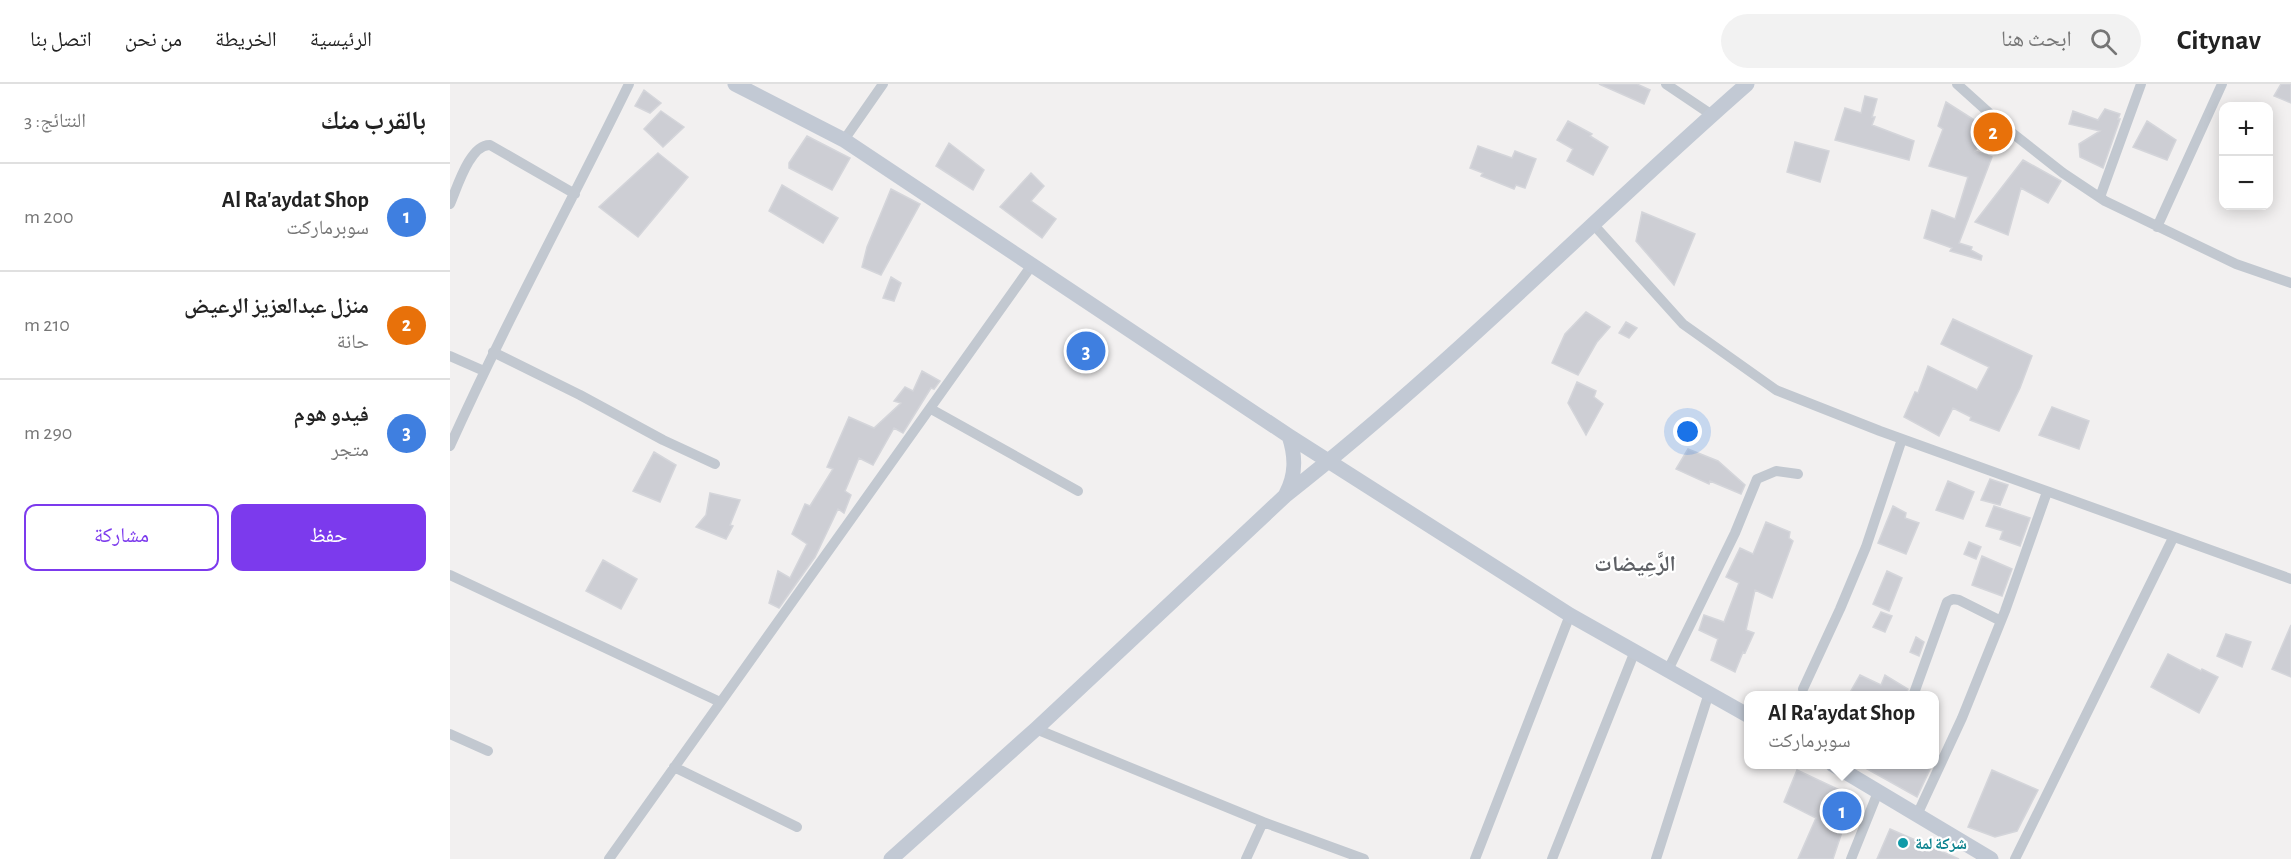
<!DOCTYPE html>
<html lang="ar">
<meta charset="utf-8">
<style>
:root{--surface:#fff;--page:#f2f2f2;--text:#222;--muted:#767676;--line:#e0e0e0;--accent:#7c3aed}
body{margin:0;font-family:"Alegreya Sans","Noto Naskh Arabic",sans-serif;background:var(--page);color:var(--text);direction:rtl}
.controls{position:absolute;right:18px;top:18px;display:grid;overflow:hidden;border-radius:12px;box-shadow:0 3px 15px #0003}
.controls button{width:54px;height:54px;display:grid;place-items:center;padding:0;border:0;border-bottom:2px solid var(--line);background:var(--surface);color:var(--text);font:30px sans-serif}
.you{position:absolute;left:1238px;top:348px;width:21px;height:21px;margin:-15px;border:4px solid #fff;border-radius:50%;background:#1a73e8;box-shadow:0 0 0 9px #1a73e833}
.badge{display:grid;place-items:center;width:39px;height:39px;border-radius:50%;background:var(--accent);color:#fff;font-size:20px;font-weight:700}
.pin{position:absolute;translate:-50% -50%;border:3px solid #fff;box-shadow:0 2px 6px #0006}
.popup{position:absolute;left:1294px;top:607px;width:195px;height:78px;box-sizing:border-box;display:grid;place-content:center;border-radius:12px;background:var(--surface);filter:drop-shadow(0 2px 4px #0005);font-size:20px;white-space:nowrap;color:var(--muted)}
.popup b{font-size:22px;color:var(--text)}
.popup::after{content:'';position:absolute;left:50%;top:100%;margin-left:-12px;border:12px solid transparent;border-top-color:var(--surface)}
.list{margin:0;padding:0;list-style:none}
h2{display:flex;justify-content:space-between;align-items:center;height:78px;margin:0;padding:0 24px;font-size:26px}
h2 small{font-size:20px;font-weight:400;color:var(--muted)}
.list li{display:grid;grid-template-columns:39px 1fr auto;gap:18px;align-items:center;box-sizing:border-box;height:108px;padding:0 24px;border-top:2px solid var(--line)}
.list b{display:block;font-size:22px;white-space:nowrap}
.list p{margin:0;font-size:20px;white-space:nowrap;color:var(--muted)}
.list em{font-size:20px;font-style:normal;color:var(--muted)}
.actions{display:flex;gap:12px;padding:18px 24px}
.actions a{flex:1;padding:14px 0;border:2px solid var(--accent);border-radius:12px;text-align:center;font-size:21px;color:var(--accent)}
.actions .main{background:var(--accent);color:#fff}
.icon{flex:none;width:33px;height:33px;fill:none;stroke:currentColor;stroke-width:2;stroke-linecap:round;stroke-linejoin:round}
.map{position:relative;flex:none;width:1841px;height:775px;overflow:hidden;direction:ltr}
header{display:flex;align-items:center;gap:36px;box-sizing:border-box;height:84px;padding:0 30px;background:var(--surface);border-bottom:2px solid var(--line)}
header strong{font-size:28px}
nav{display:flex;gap:33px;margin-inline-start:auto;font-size:21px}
.search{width:420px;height:54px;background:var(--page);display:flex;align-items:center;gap:15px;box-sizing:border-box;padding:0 21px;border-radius:33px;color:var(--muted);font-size:22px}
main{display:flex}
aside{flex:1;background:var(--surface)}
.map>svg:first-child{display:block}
.building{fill:#cdced4;stroke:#d4d5da;stroke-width:1.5}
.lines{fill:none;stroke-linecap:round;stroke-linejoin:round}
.street{stroke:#c2c8d0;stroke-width:10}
.secondary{stroke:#c2c9d4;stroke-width:15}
.culture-dot{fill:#0f9aa8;stroke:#fff;stroke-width:2}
.labels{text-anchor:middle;stroke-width:4.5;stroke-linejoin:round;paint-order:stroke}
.culture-label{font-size:16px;font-weight:bold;fill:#0d838f;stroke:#fff;text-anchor:start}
.district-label{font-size:22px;font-weight:bold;fill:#5d5f64;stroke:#fff}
</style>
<header>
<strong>Citynav</strong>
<div class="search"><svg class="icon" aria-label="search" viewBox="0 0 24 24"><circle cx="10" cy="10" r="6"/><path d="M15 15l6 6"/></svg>ابحث هنا</div>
<nav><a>الرئيسية</a><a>الخريطة</a><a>من نحن</a><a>اتصل بنا</a></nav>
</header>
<main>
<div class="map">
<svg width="1841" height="775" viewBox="0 0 1841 775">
<rect width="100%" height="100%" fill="#f2f0f0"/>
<path class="building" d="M1149 0H1187L1200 6 1194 20Z
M1831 0H1841V19L1824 12Z
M194 6 211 19 200 29 185 22Z
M1415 12 1427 15 1422 33H1425L1422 41 1464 57 1459 76 1385 56 1395 24 1411 29Z
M1496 18 1540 46 1525 67 1542 73 1509 159 1522 163 1521 166 1532 172 1531 176 1500 167 1502 164 1474 154 1482 126 1505 135 1518 93 1479 82 1493 45 1488 42Z
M1655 25 1670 30 1668 35H1670L1653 84 1630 73 1629 60 1650 47 1619 40 1623 27 1648 36Z
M211 27 234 43 213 63 194 45Z
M1118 37 1142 50 1140 52 1158 63 1143 91 1117 77 1123 65 1107 56Z
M1697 37 1726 56 1717 76 1683 63Z
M357 52 400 74 382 106 339 84V79Z
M1345 58 1379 67 1370 98 1337 88Z
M499 59 534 86 523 106 486 82Z
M1028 62 1062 74 1065 67 1086 75 1075 104 1066 101 1064 105 1031 92 1033 89 1020 84Z
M208 69 238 93 188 153 149 123Z
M1573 76 1611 97 1598 119 1571 104 1558 151 1525 138Z
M581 89 594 102 581 117 606 135 592 154 550 123Z
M332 101 388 134 373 159 319 127Z
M441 105 470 120 431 191 412 183 417 163Z
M1192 128 1245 150 1224 201 1186 157Z
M441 193 451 199 444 217 433 214Z
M1136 228 1160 243 1147 258 1128 291 1102 279 1115 250Z
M1503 235 1582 272 1570 304 1549 347 1520 336 1521 333 1503 324 1489 352 1454 333 1465 308 1468 309 1478 282 1527 306 1539 283 1491 260Z
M1176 238 1187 244 1179 254 1169 249Z
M472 287 490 297 484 305 481 304 453 349 444 344 423 381 409 374 395 407 401 411 394 429 388 425 365 473 329 524 319 519 328 487 340 494 357 460 342 450 355 420 360 422 383 385 377 383 399 333 424 344 451 319 444 317 455 303 463 307Z
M1127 298 1146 307 1144 313 1153 320 1136 351 1118 319Z
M1602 323 1639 337 1629 365 1589 351Z
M1238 365 1268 377 1295 401 1291 410 1260 397 1259 400 1226 385Z
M204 368 226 381 210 418 183 407Z
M1540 395 1558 401 1550 421 1531 416Z
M1498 397 1524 408 1513 435 1486 426Z
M260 409 290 416 280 441 283 442 276 455 246 443 256 431Z
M1443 422 1456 429 1455 434 1469 439 1456 470 1428 459Z
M1544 422 1580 434 1570 462 1550 455 1553 447 1536 442Z
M1316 438 1340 448 1339 454 1343 457 1322 514 1305 506 1296 546 1304 549 1295 569 1293 568 1285 588 1261 576 1268 555 1249 546 1254 531 1274 538 1289 499 1276 493 1290 464 1303 470Z
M1519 458 1531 463 1526 475 1514 470Z
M1532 472 1562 485 1552 512 1522 501Z
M153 476 187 495 171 525 136 507Z
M1437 487 1452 494 1439 527 1423 520Z
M1431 528 1442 532 1435 548 1423 543Z
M1841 541V593L1822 585Z
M1776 550 1801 558 1792 583 1767 572Z
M1466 553 1474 558 1469 572 1460 568Z
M1718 570 1751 587 1752 585 1768 593 1749 629 1701 603Z
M1410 591 1431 601 1435 591 1458 605 1456 612H1398Z
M1410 681H1482L1467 713Z
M1347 686 1409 715 1393 745 1383 775H1348L1366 734 1334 718Z
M1542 686 1588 706 1567 747 1545 753 1518 743Z
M1440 745 1509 775H1427Z"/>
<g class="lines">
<path class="street" d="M1216 0 1262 31
M1507 0 1557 45 1613 89 1655 117 1786 180 1841 199
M394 56 433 0
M1650 113 1691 0
M0 120C7 104 20 60 40 61L125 110
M1143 140 1233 240 1326 306 1430 347 1841 495
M1707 143 1772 0
M43 268 130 311 213 356 265 380
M0 272 34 287
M481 325 628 407
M0 362C55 239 120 121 179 0
M0 491 270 618
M1218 586 1285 449 1307 395 1326 387 1348 390
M1353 605 1390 525 1416 463 1452 355
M1463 612 1497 518 1503 515 1509 516 1551 537
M586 645 813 738 914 775
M0 650 38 667
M224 683 347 743
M1467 731 1512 634 1555 527 1597 408
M159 775 582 181
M796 775 813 738
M1025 775 1120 531
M1102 775 1185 567
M1206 775 1259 609
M1401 775 1428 708
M1565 775 1723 454"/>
<path class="secondary" d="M285 0 394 56 839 352 1120 531 1299 632
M836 410C846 391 846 373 839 352
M1382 680 1541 775
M441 775 586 645 836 411C998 284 1142 136 1297 0"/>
</g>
<circle class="culture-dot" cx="1453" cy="759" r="6"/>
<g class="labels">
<g class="culture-label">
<text x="1465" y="765">شركة لمة</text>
</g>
<g class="district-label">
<text x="1185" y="487">الرَّعِيضات</text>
</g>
</g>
</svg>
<div class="controls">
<button>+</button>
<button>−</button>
</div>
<div class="you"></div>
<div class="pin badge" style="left:1392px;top:727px;background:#3f7fe0">1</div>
<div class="popup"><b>Al Ra'aydat Shop</b>سوبرماركت</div>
<div class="pin badge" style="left:1543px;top:48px;background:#e8710a">2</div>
<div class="pin badge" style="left:636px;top:267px;background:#3f7fe0">3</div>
</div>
<aside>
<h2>بالقرب منك<small>النتائج: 3</small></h2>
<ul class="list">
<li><span class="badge" style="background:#3f7fe0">1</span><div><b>Al Ra'aydat Shop</b><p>سوبرماركت</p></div><em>200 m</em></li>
<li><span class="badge" style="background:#e8710a">2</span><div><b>منزل عبدالعزيز الرعيض</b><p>حانة</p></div><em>210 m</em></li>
<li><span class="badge" style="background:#3f7fe0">3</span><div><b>فيدو هوم</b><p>متجر</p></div><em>290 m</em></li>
</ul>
<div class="actions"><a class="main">حفظ</a><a>مشاركة</a></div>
</aside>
</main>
